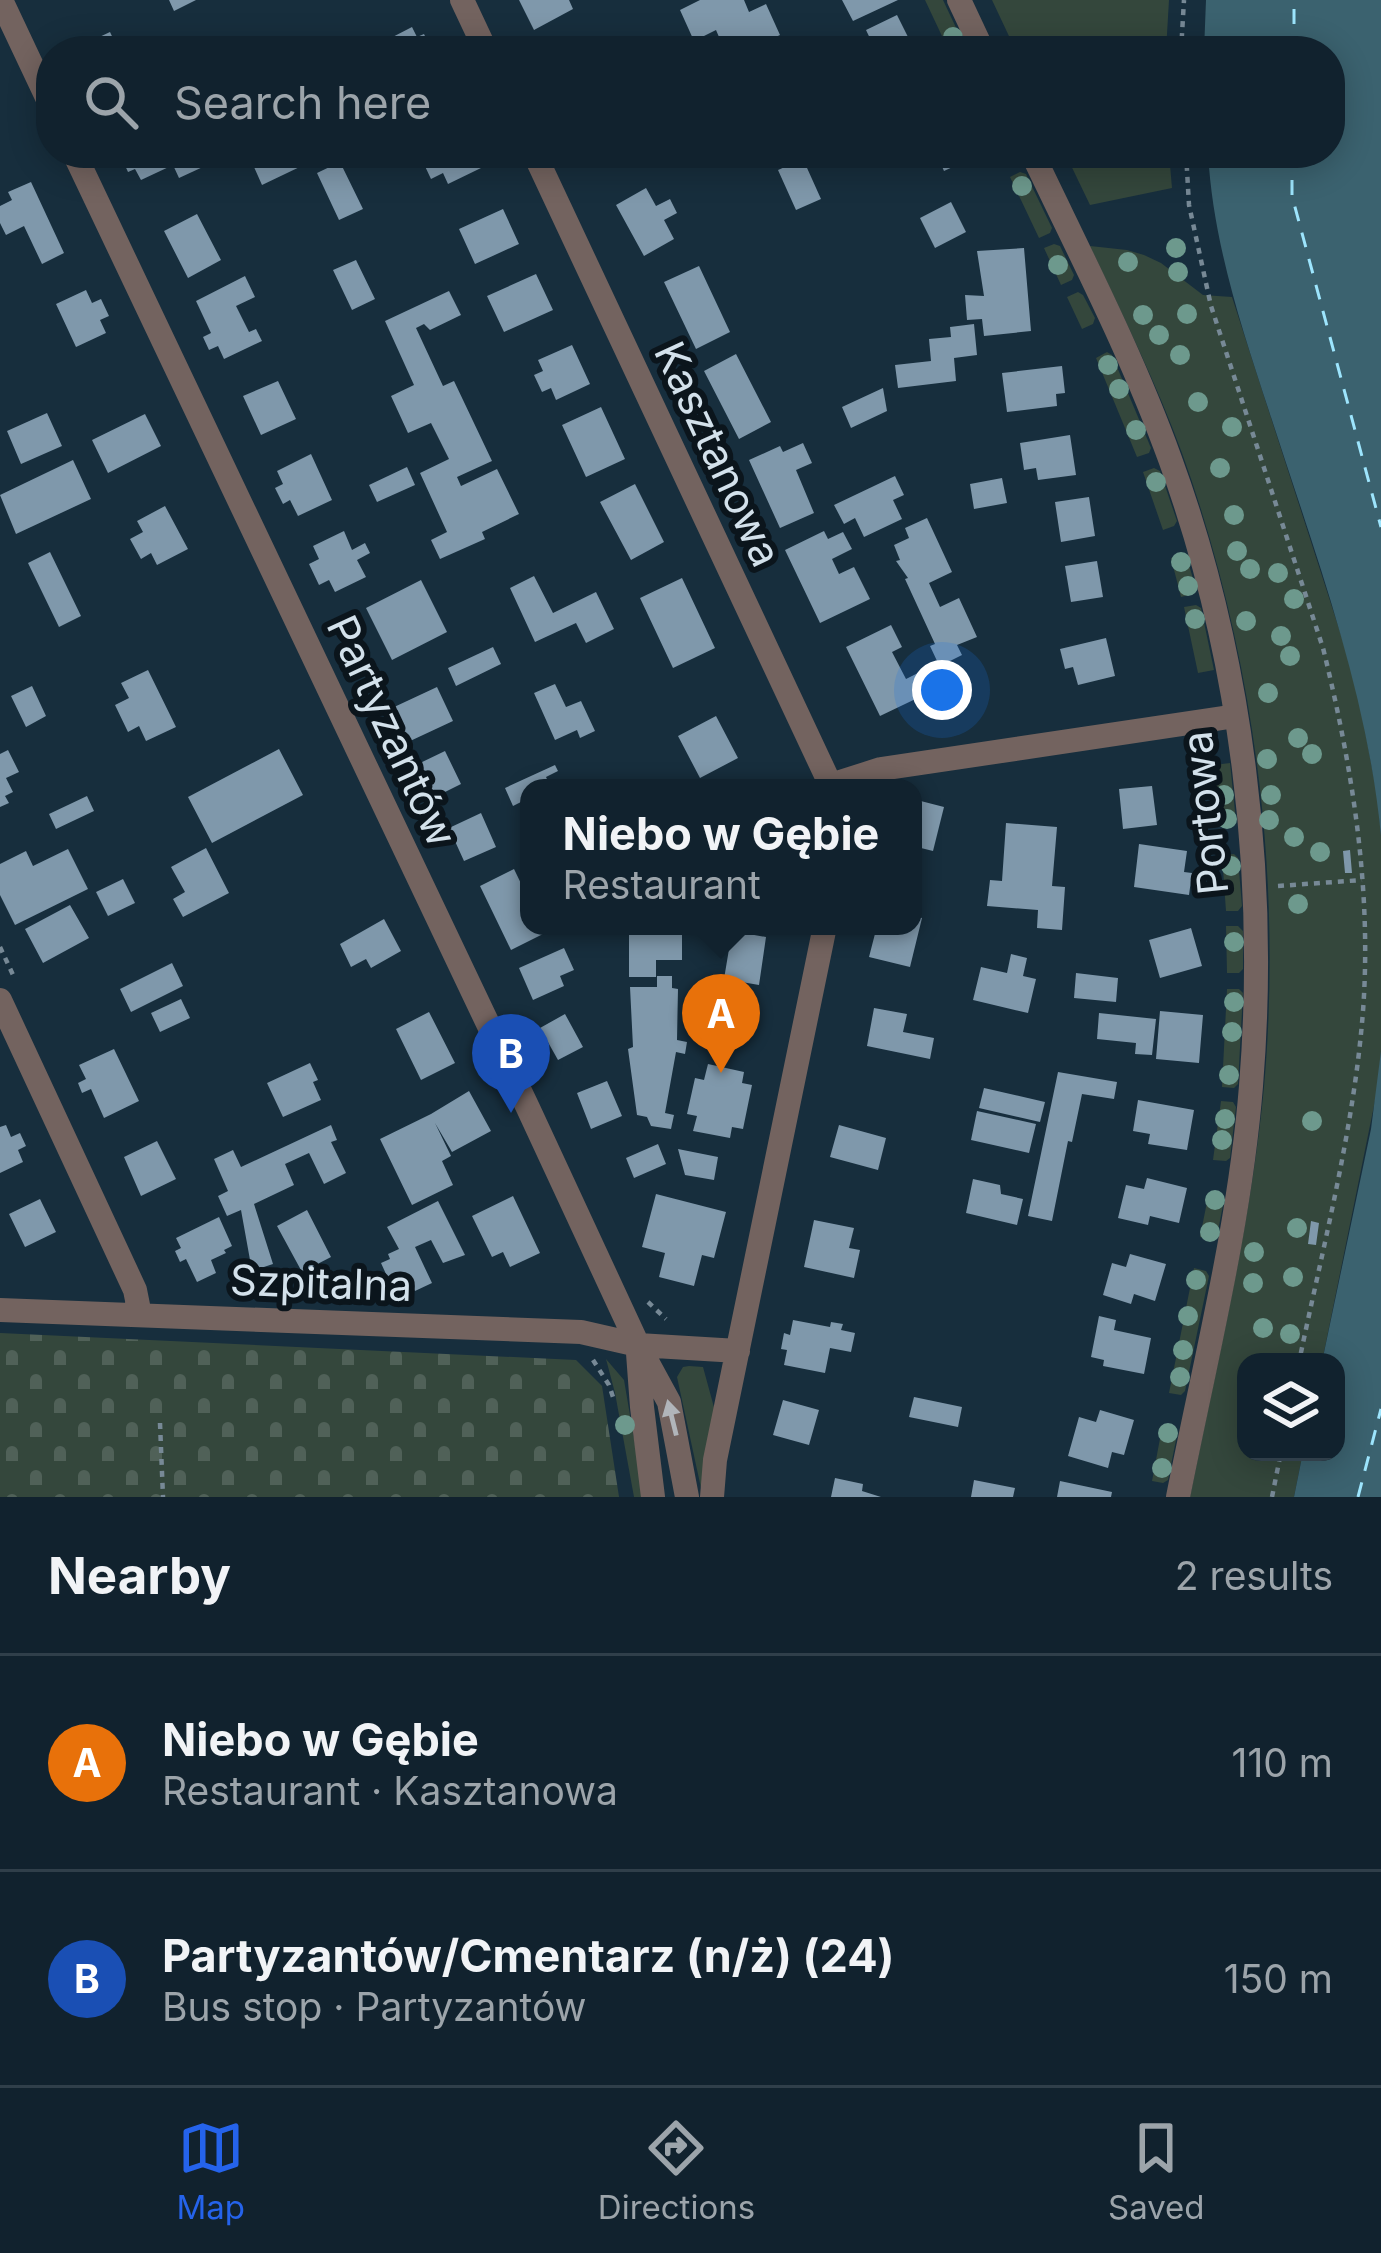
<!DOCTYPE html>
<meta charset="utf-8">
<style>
:root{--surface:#11222e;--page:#1e2f3a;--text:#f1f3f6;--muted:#9ca4aa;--line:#303f4a;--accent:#2563eb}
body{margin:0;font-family:Inter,sans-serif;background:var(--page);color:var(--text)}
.controls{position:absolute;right:36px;bottom:36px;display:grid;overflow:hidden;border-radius:24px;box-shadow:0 6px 30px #0003}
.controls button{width:108px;height:108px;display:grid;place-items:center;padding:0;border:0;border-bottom:3px solid var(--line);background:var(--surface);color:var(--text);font:60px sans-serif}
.you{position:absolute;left:942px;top:690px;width:42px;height:42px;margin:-30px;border:9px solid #fff;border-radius:50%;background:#1a73e8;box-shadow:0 0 0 18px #1a73e833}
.badge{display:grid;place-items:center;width:78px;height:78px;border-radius:50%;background:var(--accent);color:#fff;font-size:39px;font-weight:700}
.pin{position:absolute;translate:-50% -99px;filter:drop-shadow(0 3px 6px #0008)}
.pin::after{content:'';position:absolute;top:63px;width:42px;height:36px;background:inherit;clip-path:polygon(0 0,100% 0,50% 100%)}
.popup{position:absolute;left:520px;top:779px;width:402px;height:156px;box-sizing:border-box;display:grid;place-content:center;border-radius:24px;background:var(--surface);filter:drop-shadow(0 3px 9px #0005);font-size:39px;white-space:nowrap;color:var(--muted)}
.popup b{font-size:45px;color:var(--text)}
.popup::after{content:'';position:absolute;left:50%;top:100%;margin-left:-24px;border:24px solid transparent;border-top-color:var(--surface)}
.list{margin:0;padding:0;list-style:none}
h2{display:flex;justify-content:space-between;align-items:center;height:156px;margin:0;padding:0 48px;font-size:51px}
h2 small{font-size:39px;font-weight:400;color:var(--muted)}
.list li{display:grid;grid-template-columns:78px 1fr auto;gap:36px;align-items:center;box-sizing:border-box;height:216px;padding:0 48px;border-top:3px solid var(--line)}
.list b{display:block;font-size:45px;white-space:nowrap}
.list p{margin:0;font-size:39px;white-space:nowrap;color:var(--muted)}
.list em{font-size:39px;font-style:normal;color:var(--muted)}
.icon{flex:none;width:66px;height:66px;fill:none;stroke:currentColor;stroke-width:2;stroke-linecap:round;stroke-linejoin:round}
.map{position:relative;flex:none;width:1381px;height:1497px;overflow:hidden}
.search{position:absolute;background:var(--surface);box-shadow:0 6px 30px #0003;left:36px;right:36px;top:36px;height:132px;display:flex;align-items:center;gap:30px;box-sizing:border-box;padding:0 42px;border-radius:48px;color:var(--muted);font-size:45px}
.sheet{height:588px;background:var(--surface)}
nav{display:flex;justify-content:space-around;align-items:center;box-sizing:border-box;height:168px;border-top:3px solid var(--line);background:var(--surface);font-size:33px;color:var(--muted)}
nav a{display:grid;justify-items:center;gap:6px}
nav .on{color:var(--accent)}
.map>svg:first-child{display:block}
.green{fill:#34473c}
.cemetery{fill:url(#cemetery-stones)}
.water{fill:#3b626f}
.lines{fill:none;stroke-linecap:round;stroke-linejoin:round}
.ferry{stroke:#9de5fd;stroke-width:3;stroke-dasharray:15 12;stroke-linecap:butt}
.building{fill:#7f98ab}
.path{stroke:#778996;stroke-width:4.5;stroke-dasharray:6 6;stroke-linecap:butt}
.minor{stroke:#73635f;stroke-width:24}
.tree{fill:#6d998d}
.oneway{fill:#b1b5ba}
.labels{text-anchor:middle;stroke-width:12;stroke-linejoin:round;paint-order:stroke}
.street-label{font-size:42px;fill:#d3e1eb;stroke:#0b151c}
</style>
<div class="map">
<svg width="1381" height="1497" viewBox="0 0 1381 1497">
<defs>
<pattern id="cemetery-stones" width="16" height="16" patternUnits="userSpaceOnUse" patternTransform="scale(3)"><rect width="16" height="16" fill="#34473c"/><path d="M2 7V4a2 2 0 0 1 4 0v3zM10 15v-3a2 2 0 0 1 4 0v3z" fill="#506158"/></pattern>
</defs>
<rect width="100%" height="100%" fill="#172e3d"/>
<path class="green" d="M925 0H943L967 51H949Z
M992 0H1169L1166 51H1016Z
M1065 153H1169L1172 188 1090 205Z
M1020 172 1026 174 1052 228 1050 233 1039 238 1010 177Z
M1054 244 1060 246 1074 275 1072 280 1061 285 1044 248Z
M1090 246 1127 250 1144 255 1161 263 1203 295 1232 297 1343 641 1360 703 1378 800 1381 836V1051L1378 1086 1322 1362H1246V1452H1303L1294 1497H1190C1217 1361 1251 1225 1264 1087 1283 875 1254 653 1182 453 1156 382 1122 314 1090 246Z
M1078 292 1083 295 1095 318 1093 324 1082 329 1067 297Z
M1107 352 1112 355 1151 448 1149 453 1137 457 1096 358Z
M1154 468 1160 471 1177 521 1174 526 1163 530 1143 472Z
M1182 555 1187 558 1196 589 1193 594 1181 597 1171 558Z
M1196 605 1201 608 1214 670 1198 673 1184 607Z
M1230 763 1236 821 1232 826 1220 827 1214 765Z
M1234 854 1238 858 1242 906 1238 911H1226L1222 855Z
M1226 926H1238L1243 931V969L1239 973H1227Z
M1227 989H1239L1243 993 1238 1084 1234 1088 1222 1087Z
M1221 1101 1233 1102 1236 1107 1230 1158 1226 1161 1213 1160Z
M1209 1192 1221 1194 1224 1200 1217 1236 1212 1240 1200 1237Z
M1194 1268 1206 1271 1209 1276 1185 1391 1181 1395 1169 1393Z
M606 1359 624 1380 644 1497H634L615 1393Z
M689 1366 703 1367 715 1411 701 1488 677 1377 683 1367Z
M1162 1428 1174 1430 1177 1435 1168 1480 1163 1483 1152 1481Z"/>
<path class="cemetery" d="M0 1333 576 1360 602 1386 619 1497H0Z"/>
<path class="water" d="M1206 0H1381V836C1367 689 1314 551 1269 411 1241 326 1213 242 1208 153H1330V51H1204Z
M1381 1051V1497H1294L1303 1452H1336V1362H1322L1371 1129Z"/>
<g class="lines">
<path class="ferry" d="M1294 51V0
M1292 153V196L1381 527
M1358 1497 1381 1409"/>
</g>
<path class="building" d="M169 0H196L174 11Z
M519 0H569L573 9 534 30Z
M700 0H744L749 12 766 4 780 35 757 46 759 51H725L716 30 694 41 680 10Z
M842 0H898L853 21Z
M897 15 915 51H876L866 30Z
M412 27 417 37 424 34 431 49 385 51 381 43Z
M110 32 119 51H80L78 47Z
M128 153H199L205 166 179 178 173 165 141 180 135 169 128 172 123 161 130 157Z
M260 153H303L308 163 262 185 250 158Z
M433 153H474L481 168 448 184 443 173 431 179 423 162 435 156Z
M936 153H966L970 159 944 171Z
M803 159 821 199 796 210 778 170Z
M340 162 363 209 339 220 317 173Z
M31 182 64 253 42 264 24 226 6 235 0 223V206L12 200 8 192Z
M646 188 656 206 670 199 677 213 664 220 674 239 644 256 616 205Z
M951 202 966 232 935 248 920 218Z
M503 209 519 244 475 264 459 229Z
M197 214 221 260 188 278 164 231Z
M1024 248 1031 331 984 336 982 319 967 320 965 295 984 296 977 251Z
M356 260 375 299 352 310 333 270Z
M699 266 730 332 696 349 664 282Z
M536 274 553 310 504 332 487 296Z
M245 276 255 297 236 306 249 332 256 329 262 341 224 359 218 346 209 350 203 337 211 333 196 301Z
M86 290 92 303 101 299 109 316 100 320 106 333 76 347 56 304Z
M449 291 461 315 430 330 424 324 416 328 443 386 454 381 492 461 457 477 461 486 497 469 519 514 482 532 485 539 440 559 431 540 447 532 420 473 449 459 431 423 408 433 391 396 414 385 385 321Z
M974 324 977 355 954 358 956 381 898 388 895 365 931 361 929 339 951 337 950 327Z
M572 345 590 384 556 400 551 388 542 392 534 375 543 371 538 360Z
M736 354 771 422 739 439 704 371Z
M1062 366 1065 393 1056 394 1057 406 1007 412 1002 373Z
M278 381 296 419 261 435 243 396Z
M883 388 887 411 851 428 842 407Z
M601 407 625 459 586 477 562 425Z
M47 413 62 446 21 464 7 431Z
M145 414 161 446 108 473 92 440Z
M1070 435 1076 475 1038 480 1036 468 1024 470 1020 443Z
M803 443 812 463 796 470 814 513 780 528 749 460 780 446 783 452Z
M311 454 332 500 298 516 290 500 283 504 275 488 283 484 277 471Z
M73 460 91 499 16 534 0 495Z
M407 467 415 485 377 502 369 485Z
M895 476 904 495 893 500 902 519 864 537 855 518 844 524 834 505Z
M1002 478 1007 503 974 509 970 484Z
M635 484 664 542 631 560 600 502Z
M1089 497 1095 536 1061 542 1055 502Z
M165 506 188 549 157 565 151 553 141 559 130 539 143 532 137 521Z
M927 518 952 572 929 583 940 607 959 598 977 637 957 645 962 655 944 664 943 661 938 663 930 646 935 644 905 579 908 578 896 561 900 560 894 545 909 538 905 528Z
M344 531 352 550 365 543 370 553 357 560 366 577 335 592 329 580 319 585 309 564 319 559 313 546Z
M824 531 828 539 843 532 852 549 832 559 839 574 854 567 870 599 820 623 785 550Z
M50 552 81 616 59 627 28 563Z
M1097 561 1103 597 1071 602 1065 566Z
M534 576 553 613 596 592 614 629 586 643 576 623 535 642 510 588Z
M682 578 715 648 673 668 640 598Z
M421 580 447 632 392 660 366 608Z
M891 625 902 647 892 652 906 679 918 673 928 693 880 716 846 647Z
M1106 638 1115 676 1078 685 1073 667 1065 669 1060 649Z
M493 647 501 664 456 686 448 668Z
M148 670 176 727 146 741 139 726 128 732 115 705 129 698 121 683Z
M555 684 566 707 581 701 595 731 580 738 577 730 555 740 534 693Z
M32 686 46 716 26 727 11 696Z
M437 687 453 721 408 742 392 708Z
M716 716 738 758 700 778 678 736Z
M279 749 303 795 212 843 188 797Z
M8 750 19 772 6 778 13 792 5 796 9 803 0 807V754Z
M445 751 461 784 435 797 418 764Z
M555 765 558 771 546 777 551 788H529V798L513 806 505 788Z
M1152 786 1157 825 1123 829 1119 789Z
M87 796 94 811 56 829 49 814Z
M913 799 944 807 933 851 913 846Z
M481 813 496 847 464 861 449 828Z
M1006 823 1057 827 1052 886 1065 887 1062 930 1037 928 1038 910 987 906 990 880 1002 881Z
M1139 844 1187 851 1184 872 1192 873 1189 895 1134 887Z
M206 848 229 893 183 917 173 899 185 892 171 867Z
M68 849 88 889 15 925 0 895V864L26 851 33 866Z
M1350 850 1352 873H1345L1343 851Z
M514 869 529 900V926H542L545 933 511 950 480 886Z
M123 879 135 903 108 916 96 892Z
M70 905 89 938 43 963 25 929Z
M913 916 922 918 910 967 869 957 877 926H913Z
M384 919 401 951 371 968 366 959 351 967 340 944Z
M657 926H682V960H656V977H629V934H657Z
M1191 928 1202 966 1160 978 1149 940Z
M732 931 766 937 759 985 724 979Z
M564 948 574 970 560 976 564 986 533 1000 519 968Z
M1011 954 1027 958 1023 976 1036 979 1028 1013 973 1000 981 967 1007 973Z
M172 963 183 986 131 1012 120 989Z
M1076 973 1118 978 1116 1002 1074 998Z
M657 976H672V988L678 989 677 1040 687 1042 685 1054 676 1052 665 1113 674 1115 671 1129 651 1126 647 1117 637 1115 628 1049 633 1047 630 987H657Z
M181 999 190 1018 160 1032 151 1013Z
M874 1008 907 1014 903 1032 934 1038 930 1059 867 1046Z
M1160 1011 1203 1015 1199 1063 1156 1059Z
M429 1012 455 1063 421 1080 396 1029Z
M1099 1013 1156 1019 1152 1055 1135 1054 1136 1043 1097 1039Z
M565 1014 583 1047 558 1060 540 1028Z
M114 1049 139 1101 104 1118 91 1089 82 1093 78 1083 86 1079 79 1065Z
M310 1063 318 1080 313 1082 321 1100 283 1117 267 1083Z
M708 1064 744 1072 742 1083 752 1085 743 1129 732 1127 730 1138 693 1131 697 1116 687 1114 695 1078 704 1080Z
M1058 1072 1117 1082 1114 1099 1082 1094 1072 1142 1068 1141 1052 1221 1028 1216Z
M607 1081 622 1116 591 1129 577 1093Z
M984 1088 1045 1102 1040 1122 979 1108Z
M469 1091 491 1131 452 1152 435 1123 451 1156 442 1161 453 1185 412 1205 380 1139 431 1114Z
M1138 1100 1194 1110 1187 1150 1148 1144 1150 1134 1133 1131Z
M977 1111 1036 1124 1029 1153 971 1140Z
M6 1125 11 1137 20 1133 26 1146 18 1150 23 1162 0 1173V1127Z
M331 1125 337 1140 331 1142 346 1173 324 1184 309 1153 285 1164 294 1185 254 1204 273 1264 252 1271 241 1210 227 1216 218 1196 228 1191 214 1159 233 1150 241 1167Z
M839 1125 886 1138 878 1170 830 1157Z
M157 1141 176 1179 141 1196 124 1157Z
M658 1144 666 1164 634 1178 626 1158Z
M678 1149 718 1157 714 1180 685 1175Z
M1147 1178 1187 1188 1179 1223 1150 1216 1148 1225 1118 1218 1126 1185 1144 1189Z
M973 1179 1000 1185 1001 1194 1023 1199 1017 1225 966 1213Z
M656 1194 726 1212 714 1258 702 1255 694 1286 659 1277 665 1253 642 1247Z
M513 1196 540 1253 510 1267 503 1252 492 1257 472 1216Z
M40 1199 56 1232 25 1247 9 1214Z
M438 1201 465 1255 443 1263 431 1240 415 1247 432 1283 415 1291 412 1286 395 1294 381 1263 390 1259 388 1254 399 1249 387 1227Z
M307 1210 331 1257 302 1272 277 1226Z
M219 1217 232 1246 224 1250 226 1253 211 1260 216 1273 197 1282 186 1259 180 1262 175 1251 181 1248 176 1238Z
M814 1220 854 1228 849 1248 860 1250 854 1278 804 1267Z
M1311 1221 1319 1223 1316 1245 1308 1244Z
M1130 1254 1166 1264 1155 1301 1134 1294 1131 1304 1103 1295 1112 1263 1126 1267Z
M1099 1316 1116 1320 1114 1330 1151 1338 1144 1374 1103 1366 1104 1360 1091 1357Z
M793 1320 830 1327 831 1322 843 1324 841 1330 855 1333 851 1352 830 1348 825 1373 784 1365 787 1350 781 1349 784 1333 790 1335Z
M914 1397 962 1407 958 1427 909 1417Z
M783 1400 819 1410 809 1445 773 1435Z
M1100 1410 1134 1420 1124 1455 1112 1452 1108 1468 1068 1456 1079 1417 1096 1422Z
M835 1478 863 1484 862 1491 881 1497H831Z
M974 1480 1015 1488 1013 1497H971Z
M1060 1481 1112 1492 1111 1497H1057Z"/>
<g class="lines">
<path class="path" d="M1181 51 1184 0
M1186 153 1189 205 1211 306 1323 648C1352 766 1372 888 1363 1011 1354 1129 1323 1246 1299 1362
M1278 886 1362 880
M0 947 14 977
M648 1302 666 1319
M593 1360 609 1385 613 1397
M160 1423 163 1497
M1272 1497 1281 1452"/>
<path class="minor" d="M1 0 51 106
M462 0 486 51
M959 0 983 51
M74 153 528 1108 638 1345 669 1402 687 1497
M534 153 832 788
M1032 153C1080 254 1132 354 1170 459 1242 656 1268 877 1251 1086 1240 1224 1205 1361 1178 1497
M831 785 881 769 1236 716
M0 1000 135 1290 140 1315
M0 1310 581 1332 638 1345 738 1351
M638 1353 642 1407 653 1497
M712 1497 715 1460 825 926"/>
</g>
<g class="tree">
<circle cx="953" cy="37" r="10"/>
<circle cx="1022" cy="186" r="10"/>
<circle cx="1176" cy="248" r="10"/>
<circle cx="1128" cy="262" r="10"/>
<circle cx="1058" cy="265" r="10"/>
<circle cx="1178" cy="272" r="10"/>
<circle cx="1187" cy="314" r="10"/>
<circle cx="1143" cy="315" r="10"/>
<circle cx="1159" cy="335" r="10"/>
<circle cx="1180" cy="355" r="10"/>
<circle cx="1108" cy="365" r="10"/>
<circle cx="1119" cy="389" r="10"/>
<circle cx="1198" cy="402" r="10"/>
<circle cx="1232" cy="427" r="10"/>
<circle cx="1136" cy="430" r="10"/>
<circle cx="1220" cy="468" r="10"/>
<circle cx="1156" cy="482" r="10"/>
<circle cx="1234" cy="515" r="10"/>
<circle cx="1237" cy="551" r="10"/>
<circle cx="1181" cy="562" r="10"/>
<circle cx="1250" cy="569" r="10"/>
<circle cx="1278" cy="573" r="10"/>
<circle cx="1188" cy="586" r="10"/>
<circle cx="1294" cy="599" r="10"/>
<circle cx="1195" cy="619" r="10"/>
<circle cx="1246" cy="621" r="10"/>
<circle cx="1281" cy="636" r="10"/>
<circle cx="1290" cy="656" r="10"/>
<circle cx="1268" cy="693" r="10"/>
<circle cx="1298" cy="738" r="10"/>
<circle cx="1312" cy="754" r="10"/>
<circle cx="1267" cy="759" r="10"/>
<circle cx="1224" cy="795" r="10"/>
<circle cx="1271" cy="795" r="10"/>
<circle cx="1227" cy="819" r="10"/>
<circle cx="1269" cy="820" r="10"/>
<circle cx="1294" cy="837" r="10"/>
<circle cx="1320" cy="852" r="10"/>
<circle cx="1231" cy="866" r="10"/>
<circle cx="1298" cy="904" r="10"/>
<circle cx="1234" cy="942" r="10"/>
<circle cx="1234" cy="1002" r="10"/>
<circle cx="1232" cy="1032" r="10"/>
<circle cx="1229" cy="1075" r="10"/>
<circle cx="1225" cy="1119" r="10"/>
<circle cx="1312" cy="1121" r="10"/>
<circle cx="1222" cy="1140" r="10"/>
<circle cx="1215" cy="1200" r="10"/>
<circle cx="1297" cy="1228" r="10"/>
<circle cx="1210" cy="1232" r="10"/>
<circle cx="1254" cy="1252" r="10"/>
<circle cx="1293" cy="1277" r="10"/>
<circle cx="1196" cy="1280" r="10"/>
<circle cx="1253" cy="1283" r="10"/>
<circle cx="1188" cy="1316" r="10"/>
<circle cx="1263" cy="1328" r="10"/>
<circle cx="1290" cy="1334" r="10"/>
<circle cx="1183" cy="1350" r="10"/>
<circle cx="1180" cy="1377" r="10"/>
<circle cx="625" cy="1425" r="10"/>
<circle cx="1168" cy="1433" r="10"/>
<circle cx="1162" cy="1468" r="10"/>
</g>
<defs><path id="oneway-solid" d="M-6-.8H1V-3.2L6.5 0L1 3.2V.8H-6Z" transform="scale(3)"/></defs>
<use class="oneway" href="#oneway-solid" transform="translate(672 1418) rotate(-104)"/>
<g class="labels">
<g class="street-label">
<text transform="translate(718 454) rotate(65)" y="15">Kasztanowa</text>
<text transform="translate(392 731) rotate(65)" y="15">Partyzantów</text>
<text transform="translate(1205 813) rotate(-96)" y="15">Portowa</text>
<text transform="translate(321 1283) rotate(2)" y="15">Szpitalna</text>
</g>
</g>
</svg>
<div class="controls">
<button><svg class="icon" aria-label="layers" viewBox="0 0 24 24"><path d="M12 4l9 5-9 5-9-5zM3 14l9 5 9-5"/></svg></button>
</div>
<div class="you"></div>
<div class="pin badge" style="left:721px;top:1073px;background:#e8710a">A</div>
<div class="popup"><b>Niebo w Gębie</b>Restaurant</div>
<div class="pin badge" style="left:511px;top:1113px;background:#1a4fb4">B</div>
<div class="search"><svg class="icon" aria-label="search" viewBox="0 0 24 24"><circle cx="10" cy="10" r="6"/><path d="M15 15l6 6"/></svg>Search here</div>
</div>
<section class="sheet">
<h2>Nearby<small>2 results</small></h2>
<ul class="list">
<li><span class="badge" style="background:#e8710a">A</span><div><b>Niebo w Gębie</b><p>Restaurant · Kasztanowa</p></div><em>110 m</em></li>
<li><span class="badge" style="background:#1a4fb4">B</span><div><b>Partyzantów/Cmentarz (n/ż) (24)</b><p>Bus stop · Partyzantów</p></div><em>150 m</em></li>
</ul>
</section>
<nav>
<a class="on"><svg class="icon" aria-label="map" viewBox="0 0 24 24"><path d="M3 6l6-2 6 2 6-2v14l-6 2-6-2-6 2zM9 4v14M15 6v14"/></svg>Map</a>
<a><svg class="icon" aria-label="directions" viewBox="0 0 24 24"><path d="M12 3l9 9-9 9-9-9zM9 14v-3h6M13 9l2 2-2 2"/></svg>Directions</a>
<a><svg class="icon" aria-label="saved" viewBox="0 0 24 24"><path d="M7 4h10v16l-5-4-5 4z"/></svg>Saved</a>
</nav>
